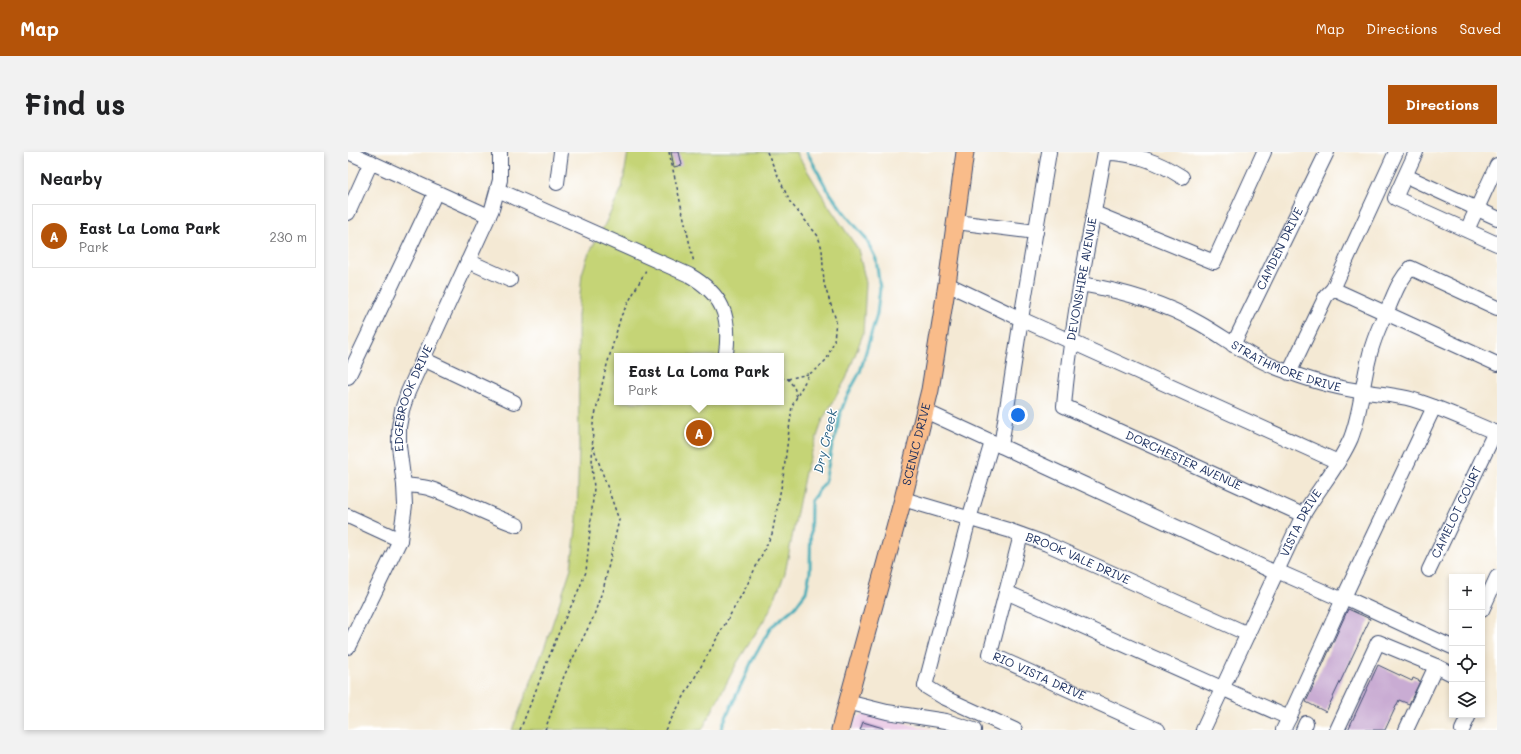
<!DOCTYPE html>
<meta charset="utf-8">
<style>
:root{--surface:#fff;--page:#f2f2f2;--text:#202124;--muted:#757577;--line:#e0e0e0;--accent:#b45309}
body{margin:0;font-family:Mali,sans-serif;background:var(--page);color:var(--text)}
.controls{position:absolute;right:12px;bottom:12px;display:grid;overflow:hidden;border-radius:0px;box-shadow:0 2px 6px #0003}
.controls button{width:36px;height:36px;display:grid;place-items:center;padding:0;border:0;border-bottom:1px solid var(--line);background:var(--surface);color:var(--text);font:20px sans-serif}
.you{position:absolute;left:670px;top:263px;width:14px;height:14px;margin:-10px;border:3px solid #fff;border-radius:50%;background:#1a73e8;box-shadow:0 0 0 6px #1a73e833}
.badge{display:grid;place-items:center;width:26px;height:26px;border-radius:50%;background:var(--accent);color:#fff;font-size:13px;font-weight:700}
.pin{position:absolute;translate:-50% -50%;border:2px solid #fff;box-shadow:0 1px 4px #0006}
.popup{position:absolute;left:266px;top:201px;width:170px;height:52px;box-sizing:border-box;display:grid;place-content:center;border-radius:0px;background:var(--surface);filter:drop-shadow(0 1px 3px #0005);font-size:13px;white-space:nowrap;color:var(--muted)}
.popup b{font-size:15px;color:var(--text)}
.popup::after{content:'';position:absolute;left:50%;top:100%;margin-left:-8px;border:8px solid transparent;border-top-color:var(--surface)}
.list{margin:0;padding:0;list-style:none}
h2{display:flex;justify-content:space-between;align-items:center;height:52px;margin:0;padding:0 16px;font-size:17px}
h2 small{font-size:13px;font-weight:400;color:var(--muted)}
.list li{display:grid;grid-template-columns:26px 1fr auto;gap:12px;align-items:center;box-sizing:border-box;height:64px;margin:0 8px 8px;padding:0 8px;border:1px solid var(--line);border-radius:0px}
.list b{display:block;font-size:15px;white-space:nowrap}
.list p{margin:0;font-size:13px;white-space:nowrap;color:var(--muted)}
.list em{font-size:13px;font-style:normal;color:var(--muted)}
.icon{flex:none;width:22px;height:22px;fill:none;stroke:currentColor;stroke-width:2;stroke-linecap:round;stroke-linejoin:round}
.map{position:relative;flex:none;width:1149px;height:578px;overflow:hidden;border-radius:0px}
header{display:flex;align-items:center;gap:24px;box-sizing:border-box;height:56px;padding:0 20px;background:var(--accent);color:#fff}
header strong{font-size:19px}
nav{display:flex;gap:22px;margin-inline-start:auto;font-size:14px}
.intro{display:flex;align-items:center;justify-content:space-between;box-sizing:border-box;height:96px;padding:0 24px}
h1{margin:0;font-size:28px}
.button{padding:10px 18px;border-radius:0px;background:var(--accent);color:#fff;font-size:14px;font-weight:700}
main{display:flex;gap:24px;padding:0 24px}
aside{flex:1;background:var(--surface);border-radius:0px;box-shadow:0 2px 6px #0003}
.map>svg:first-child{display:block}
.built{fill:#edd0e8}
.green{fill:#c5d476;stroke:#70826a;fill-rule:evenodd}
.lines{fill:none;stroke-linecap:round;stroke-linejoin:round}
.stream{stroke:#3aaab7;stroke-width:3}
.building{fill:#c9acd3}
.minor-casing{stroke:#3c4b70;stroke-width:16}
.major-casing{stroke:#3c4b70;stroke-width:19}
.path{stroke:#3c4b70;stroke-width:1.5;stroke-dasharray:3 3;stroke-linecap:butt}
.minor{stroke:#fff;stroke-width:14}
.major{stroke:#f9bc8a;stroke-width:17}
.labels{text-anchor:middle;stroke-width:3;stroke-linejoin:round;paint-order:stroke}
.street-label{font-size:12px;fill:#1b2f5e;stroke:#fff}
.water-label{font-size:13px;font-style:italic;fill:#276082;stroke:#fff}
</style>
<header>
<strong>Map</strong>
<nav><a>Map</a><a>Directions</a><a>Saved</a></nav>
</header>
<div class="intro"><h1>Find us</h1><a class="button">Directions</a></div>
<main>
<aside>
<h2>Nearby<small></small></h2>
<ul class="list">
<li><span class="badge">A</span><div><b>East La Loma Park</b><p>Park</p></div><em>230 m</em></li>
</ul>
</aside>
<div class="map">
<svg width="1149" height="578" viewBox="0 0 1149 578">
<rect width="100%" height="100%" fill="#fff"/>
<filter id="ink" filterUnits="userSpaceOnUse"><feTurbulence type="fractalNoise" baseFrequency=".025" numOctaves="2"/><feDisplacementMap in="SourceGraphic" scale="8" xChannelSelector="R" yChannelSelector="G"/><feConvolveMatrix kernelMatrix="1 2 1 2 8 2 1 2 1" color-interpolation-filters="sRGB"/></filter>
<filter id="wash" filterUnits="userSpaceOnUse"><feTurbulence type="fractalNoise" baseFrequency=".012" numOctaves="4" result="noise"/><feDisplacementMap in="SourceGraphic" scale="16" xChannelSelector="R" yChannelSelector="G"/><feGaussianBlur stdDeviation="0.9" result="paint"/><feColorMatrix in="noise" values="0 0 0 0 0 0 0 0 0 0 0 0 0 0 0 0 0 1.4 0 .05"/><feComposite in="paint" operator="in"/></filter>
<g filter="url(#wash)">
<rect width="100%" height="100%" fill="#f4e9d4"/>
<path class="built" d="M520 562 582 577 584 578H505L507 567 513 563Z"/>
<path class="green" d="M280 0H448L482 56 510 97 518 131 515 182 498 227 475 267 457 320 437 421 421 460 389 511 354 578H164L197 494 223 416 229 369 231 295 230 164 234 122 240 103 257 72 274 36ZM269 204H433V250H269Z"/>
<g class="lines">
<path class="stream" d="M374 578 375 572 404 509 423 475 447 455 458 440 462 420 463 349 477 330 484 294 489 280 491 265 498 246 512 220 529 162 532 136 528 107 517 85 498 63 479 37 459 0"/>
</g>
<g id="blocks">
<path class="building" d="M323 0H331L334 13 326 15Z
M1000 457 1022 467 978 560 958 550Z
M1030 513 1064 529 1065 526 1072 529 1061 552 1051 548 1037 578H1000Z
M515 570 535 576V578H512Z"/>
</g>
</g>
<g filter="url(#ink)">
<use href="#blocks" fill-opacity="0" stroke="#3c4b70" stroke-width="1"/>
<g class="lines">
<defs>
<g id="minor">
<path d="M0 0 141 64"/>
<path d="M701 0 673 167 990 310"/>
<path id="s1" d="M757 0C742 85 723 169 716 254L955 363"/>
<path d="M1048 0 985 137 1149 212"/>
<path d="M1068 0 1047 46 1149 92"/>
<path d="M757 1C786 1 809 9 834 25"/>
<path d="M1058 24 1149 66"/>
<path d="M209 31 213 0"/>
<path d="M150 38 341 123C374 142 383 163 378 201"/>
<path d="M0 61 23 10"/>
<path d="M746 61 866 110 916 0"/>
<path d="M608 70 688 80"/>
<path d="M1119 78 1149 13"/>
<path d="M120 109 162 128"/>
<path id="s2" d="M733 132C775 139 814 150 851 171 878 186 902 206 932 217 956 226 980 234 1005 238 1023 241 1041 242 1059 246 1090 254 1119 269 1149 281"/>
<path id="s3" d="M885 193 979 0"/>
<path d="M75 207 166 250"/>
<path d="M941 221 978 144 985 137"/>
<path d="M0 225 88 40"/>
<path d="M1086 255 996 445 1104 495"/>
<path d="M577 259 653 294 673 167 599 132"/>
<path d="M644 290 621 367 577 534 595 545 667 578"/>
<path d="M653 294 928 421"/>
<path d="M56 333C65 334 75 334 83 337 112 347 139 363 169 373"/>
<path id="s4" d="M555 347 660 378 699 392 900 482"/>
<path d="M0 364 52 388"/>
<path id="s5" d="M673 383 642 502 810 578"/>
<path id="s6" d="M1081 418 1147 280"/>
<path d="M929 419 995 448"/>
<path d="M658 440 941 566 996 445"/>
<path d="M1134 458 1149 425"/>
<path id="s7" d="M0 495 52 388 57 353 56 333 51 294V275L54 258 60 240 75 207 144 57 152 28V0"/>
<path d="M499 550 539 560 598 569 626 578"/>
<path id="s8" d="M855 578 955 363C970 337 991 314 1003 286 1013 260 1014 233 1021 206 1025 187 1033 170 1042 152 1048 138 1052 127 1063 116L1149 156"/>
<path d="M935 578 941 566"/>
<path d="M955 578 958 571"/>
<path d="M989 578 1030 490 1088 514"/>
<path d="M1058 578 1088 514 1104 522"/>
<path d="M1114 578 1121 563"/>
</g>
<g id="major">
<path id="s9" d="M492 578 555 347 582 238 599 132 617 0"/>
</g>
</defs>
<use href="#minor" class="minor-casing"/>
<use href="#major" class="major-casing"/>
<path class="path" d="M321 0 346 111
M433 226 440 227 446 235 449 245
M440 227 460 222
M172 578 213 475 228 444 238 420 246 336 244 313 245 272 257 220 273 164 298 118
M197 578 216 524 245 466 256 434 271 368 245 294
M317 578 398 435 424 382 435 326 444 254 461 222 468 218 479 207 486 189 488 168 476 132 474 97 470 84 442 50 419 0"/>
<use href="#minor" class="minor"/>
<use href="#major" class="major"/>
</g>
</g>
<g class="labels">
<g class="street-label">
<text dy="4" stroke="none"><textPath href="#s3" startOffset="107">CAMDEN DRIVE</textPath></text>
<text transform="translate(734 127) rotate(-80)" y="4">DEVONSHIRE AVENUE</text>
<text dy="4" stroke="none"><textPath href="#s2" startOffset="223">STRATHMORE DRIVE</textPath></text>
<text dy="4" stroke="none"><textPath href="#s7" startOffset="264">EDGEBROOK DRIVE</textPath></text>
<text dy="4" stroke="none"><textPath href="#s9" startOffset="296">SCENIC DRIVE</textPath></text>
<text dy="4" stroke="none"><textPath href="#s1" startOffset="389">DORCHESTER AVENUE</textPath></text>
<text dy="4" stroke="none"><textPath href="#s6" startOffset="64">CAMELOT COURT</textPath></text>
<text dy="4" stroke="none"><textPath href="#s8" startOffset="229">VISTA DRIVE</textPath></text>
<text dy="4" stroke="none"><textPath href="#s4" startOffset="185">BROOK VALE DRIVE</textPath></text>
<text dy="4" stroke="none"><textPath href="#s5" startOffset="177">RIO VISTA DRIVE</textPath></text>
</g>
<g class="water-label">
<text transform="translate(477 289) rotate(-77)" y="5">Dry Creek</text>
</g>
</g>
</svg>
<div class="controls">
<button>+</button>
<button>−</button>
<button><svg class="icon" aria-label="locate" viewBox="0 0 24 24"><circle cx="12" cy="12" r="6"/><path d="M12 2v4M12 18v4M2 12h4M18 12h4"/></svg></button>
<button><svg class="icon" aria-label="layers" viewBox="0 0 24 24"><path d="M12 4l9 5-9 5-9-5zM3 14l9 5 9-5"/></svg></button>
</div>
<div class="you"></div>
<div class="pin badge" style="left:351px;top:281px">A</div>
<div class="popup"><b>East La Loma Park</b>Park</div>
</div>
</main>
